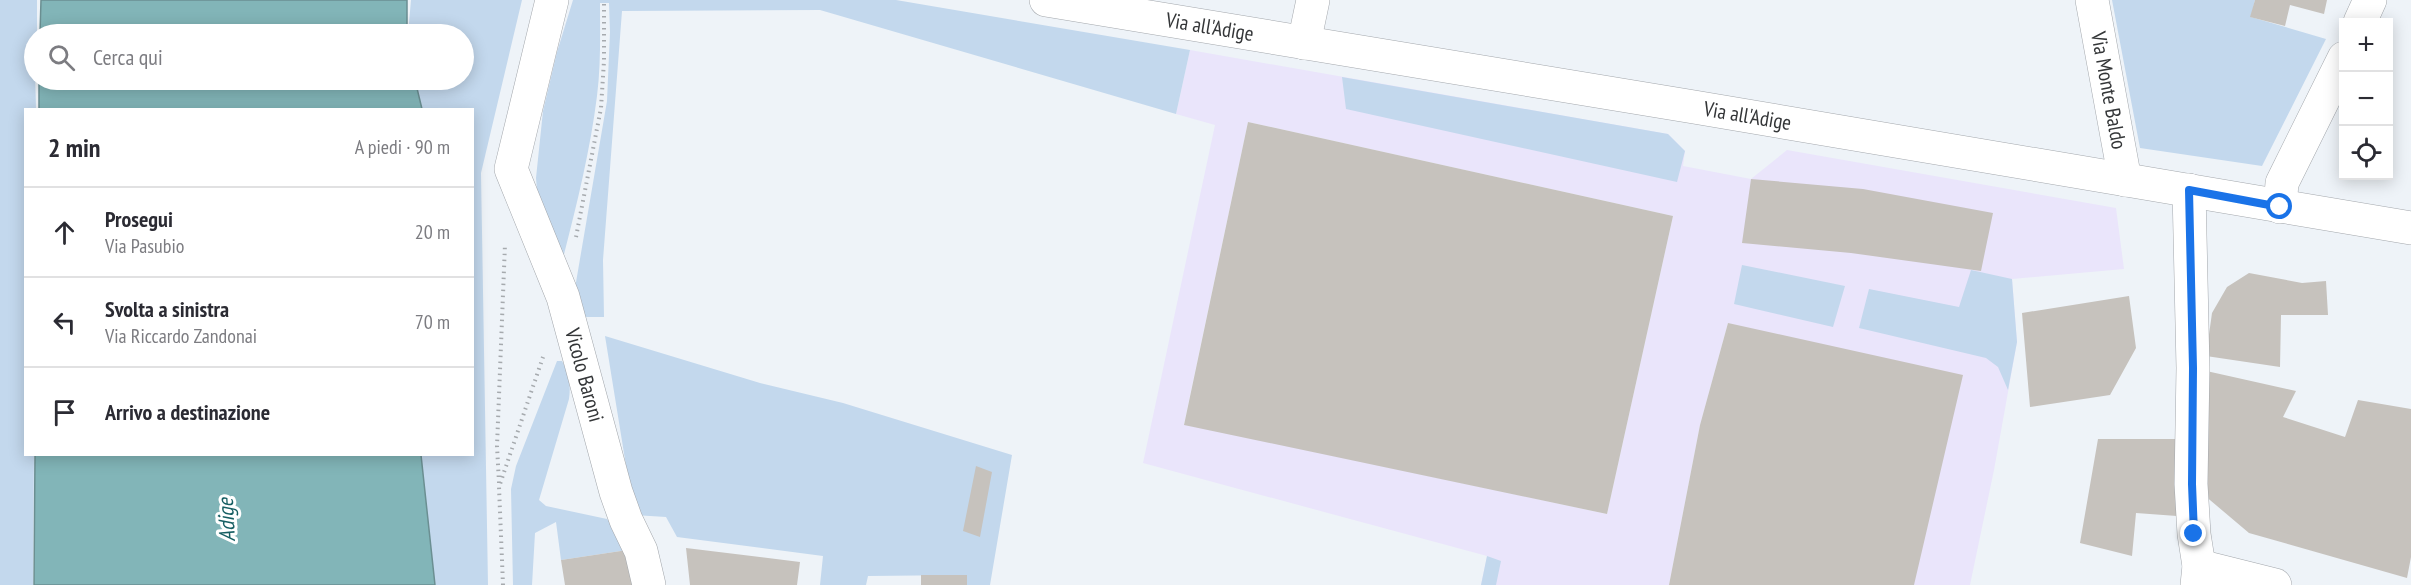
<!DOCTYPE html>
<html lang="it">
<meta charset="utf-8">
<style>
:root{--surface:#fff;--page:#f2f2f3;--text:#2b2b33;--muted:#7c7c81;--line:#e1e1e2}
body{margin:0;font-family:"PT Sans Narrow",sans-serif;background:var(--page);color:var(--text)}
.controls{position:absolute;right:18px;top:18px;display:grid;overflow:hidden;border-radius:0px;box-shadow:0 3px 15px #0003}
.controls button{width:54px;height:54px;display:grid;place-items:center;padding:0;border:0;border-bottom:2px solid var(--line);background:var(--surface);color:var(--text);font:30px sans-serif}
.stop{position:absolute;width:18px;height:18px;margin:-14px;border:4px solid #1a73e8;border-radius:50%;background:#fff}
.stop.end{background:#1a73e8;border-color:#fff;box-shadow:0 2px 6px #0008}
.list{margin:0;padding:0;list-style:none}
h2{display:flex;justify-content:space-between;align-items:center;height:78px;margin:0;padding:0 24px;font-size:26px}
h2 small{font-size:20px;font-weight:400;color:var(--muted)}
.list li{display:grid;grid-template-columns:39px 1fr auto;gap:18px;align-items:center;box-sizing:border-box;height:90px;padding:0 24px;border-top:2px solid var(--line)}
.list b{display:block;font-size:22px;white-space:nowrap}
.list p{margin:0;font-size:20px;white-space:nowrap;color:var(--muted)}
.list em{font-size:20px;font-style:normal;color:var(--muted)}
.icon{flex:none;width:33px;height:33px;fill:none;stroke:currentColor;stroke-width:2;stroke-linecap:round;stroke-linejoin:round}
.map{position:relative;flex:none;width:2411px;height:585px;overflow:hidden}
.search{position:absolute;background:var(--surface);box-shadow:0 3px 15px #0003;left:24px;top:24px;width:450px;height:66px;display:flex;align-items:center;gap:15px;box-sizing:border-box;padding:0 21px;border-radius:33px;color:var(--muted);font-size:22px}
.panel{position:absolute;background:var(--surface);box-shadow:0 3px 15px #0003;left:24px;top:108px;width:450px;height:348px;border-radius:0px}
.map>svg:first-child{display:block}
.industrial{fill:#eae5fb;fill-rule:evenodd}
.green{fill:#c3d8ed}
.water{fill:#82b5b8;stroke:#6b8f92;stroke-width:1.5}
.building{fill:#c6c2bd}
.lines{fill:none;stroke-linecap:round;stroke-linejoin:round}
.minor-casing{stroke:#a3a7ac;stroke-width:34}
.path{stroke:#a6aaae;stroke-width:4;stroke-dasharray:1.5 4.5;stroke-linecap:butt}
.minor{stroke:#fff;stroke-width:33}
.route{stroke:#1a73e8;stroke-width:8}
.labels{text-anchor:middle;stroke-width:6;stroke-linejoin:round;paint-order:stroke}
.street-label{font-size:21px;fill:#343638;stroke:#fff}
.water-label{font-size:22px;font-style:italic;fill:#165e62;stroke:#fff}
</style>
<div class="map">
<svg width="2411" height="585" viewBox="0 0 2411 585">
<rect width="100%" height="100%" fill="#eef3f8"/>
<path class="industrial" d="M1190 50 1668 134 1685 151 1683 166 1751 179 1787 150 2116 208 2124 269 2012 279 2017 342 1994 470 1970 585H1914L1728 323 1700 425 1669 585H1481L1487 556 1143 463 1215 125 1176 114ZM1248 122 1673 216 1607 514 1184 424Z"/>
<path class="green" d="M0 0H37V34H34L36 109 26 110V454L34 455 33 585H0Z
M411 0H522L481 173 488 585H435L421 455 472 454V110L422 109 415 80H464V34H408Z
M573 0H896L1190 50 1176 114 820 10 622 11 603 260 604 317H585L574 294 607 101 610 32 609 3H600C600 34 601 65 597 96 590 152 576 208 562 262L537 190 536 178 543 111 557 52Z
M2112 0H2255L2251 17 2326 39 2262 166 2140 148Z
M1342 77 1668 134 1685 151 1677 182 1346 109Z
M1742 265 1845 286 1833 327 1734 304Z
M1971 270 2012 279 2017 342 2008 390 1998 367 1986 358 1859 328 1869 289 1959 307Z
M605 336 760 383 843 403 1012 455 990 585H967L966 575 868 576 866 585H820L823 556 677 537 666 517 634 515Z
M557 361H562C569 373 571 385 569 399L539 500 546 506 607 519 634 549 561 560 556 522 535 533 532 585H513L511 489 516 466Z
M1487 556 1501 561 1496 585H1481Z"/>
<path class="water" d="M41 0H407V34H40Z
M39 80H415L422 109H39Z
M35 455H421L435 585H34Z"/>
<path class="building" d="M2255 0H2327L2324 14 2290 5 2285 26 2250 17Z
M1248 122 1673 216 1607 514 1184 425Z
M1751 179 1863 189 1993 213 1981 271 1851 253 1742 243Z
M2249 273 2302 283 2326 281 2328 315H2281L2280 367 2206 356 2212 313 2227 287Z
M2129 296 2136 348 2110 395 2030 407 2022 313Z
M1728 323 1963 375 1914 585H1669L1700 425Z
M2193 368 2296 391 2283 417 2345 437 2358 400 2411 409V557L2407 578 2249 533 2191 484Z
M2098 439H2175L2177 516 2136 513 2132 556 2080 543Z
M976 466 992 472 980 537 963 531Z
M686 548 800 562 797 585H690Z
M634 549 639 585H565L561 560Z
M921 575H967V585H921Z"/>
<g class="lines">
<defs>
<g id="minor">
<path id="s1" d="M552 0 511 169 563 297 616 492 626 520 641 551 649 585"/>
<path id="s2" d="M1046 0 1694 107 2411 228"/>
<path id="s3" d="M2092 0 2125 180"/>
<path d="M2360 22 2370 0"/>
<path d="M1304 43 1313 0"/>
<path d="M2189 190 2193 368 2191 484 2194 534 2199 566 2197 585"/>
<path d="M2280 207 2282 183 2344 58"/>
<path d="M2199 566 2275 585"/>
</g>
</defs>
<use href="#minor" class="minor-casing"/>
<path class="path" d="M576 237 601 108 604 61V3
M499 483 497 446 505 244
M503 585 499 487 543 357"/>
<use href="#minor" class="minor"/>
</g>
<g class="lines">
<path class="route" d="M2194 534 2192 484 2193 368 2189 190 2280 207"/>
</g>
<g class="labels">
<g class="street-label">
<text dy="7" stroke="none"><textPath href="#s2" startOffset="166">Via all'Adige</textPath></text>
<text dy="7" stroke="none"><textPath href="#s3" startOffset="92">Via Monte Baldo</textPath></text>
<text dy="7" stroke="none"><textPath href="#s2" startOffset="711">Via all'Adige</textPath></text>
<text dy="7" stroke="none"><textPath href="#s1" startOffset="393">Vicolo Baroni</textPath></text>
</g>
<g class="water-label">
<text transform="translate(226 520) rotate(-93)" y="8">Adige</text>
</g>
</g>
</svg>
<div class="controls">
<button>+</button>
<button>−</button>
<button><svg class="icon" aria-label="locate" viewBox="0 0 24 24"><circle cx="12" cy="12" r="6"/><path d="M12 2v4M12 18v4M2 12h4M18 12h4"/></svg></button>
</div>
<div class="stop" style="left:2280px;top:207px"></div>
<div class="stop end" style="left:2194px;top:534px"></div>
<div class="search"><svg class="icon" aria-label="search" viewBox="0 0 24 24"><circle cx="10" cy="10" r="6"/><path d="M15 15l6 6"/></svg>Cerca qui</div>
<section class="panel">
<h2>2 min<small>A piedi · 90 m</small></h2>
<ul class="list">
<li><svg class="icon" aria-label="ahead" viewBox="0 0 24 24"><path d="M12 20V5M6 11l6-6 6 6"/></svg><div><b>Prosegui</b><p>Via Pasubio</p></div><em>20 m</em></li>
<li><svg class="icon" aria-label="left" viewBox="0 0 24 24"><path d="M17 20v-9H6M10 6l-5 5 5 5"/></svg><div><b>Svolta a sinistra</b><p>Via Riccardo Zandonai</p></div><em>70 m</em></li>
<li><svg class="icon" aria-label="arrive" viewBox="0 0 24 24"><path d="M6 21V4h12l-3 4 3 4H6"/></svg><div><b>Arrivo a destinazione</b></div></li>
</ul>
</section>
</div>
